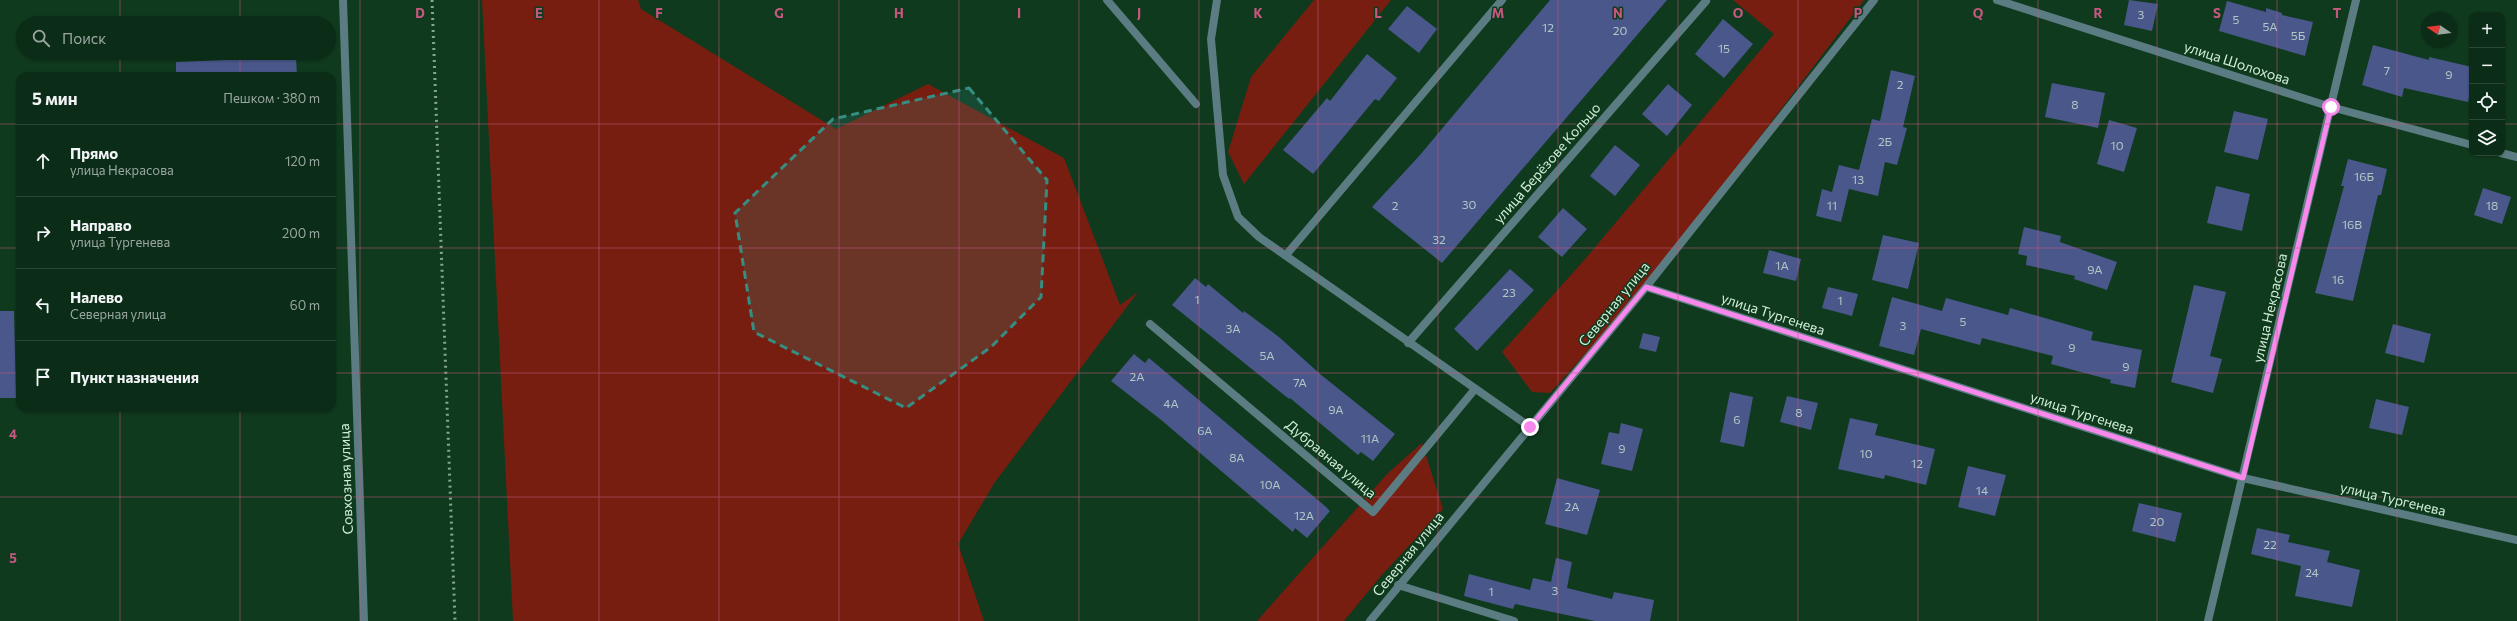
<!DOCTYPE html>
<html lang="ru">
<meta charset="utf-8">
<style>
:root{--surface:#0b2c16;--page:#193823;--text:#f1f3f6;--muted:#9aa7a1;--line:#2b4835}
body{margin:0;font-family:Commissioner,sans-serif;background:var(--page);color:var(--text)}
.controls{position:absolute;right:12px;top:12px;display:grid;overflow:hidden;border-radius:8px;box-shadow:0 1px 3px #0004}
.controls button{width:36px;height:36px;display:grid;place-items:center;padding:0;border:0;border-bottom:1px solid var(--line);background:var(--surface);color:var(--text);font:20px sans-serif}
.compass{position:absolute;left:2421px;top:12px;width:36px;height:36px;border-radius:50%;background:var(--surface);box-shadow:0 1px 3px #0004;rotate:283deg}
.stop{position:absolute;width:12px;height:12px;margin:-9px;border:3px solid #f888eb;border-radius:50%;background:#fff}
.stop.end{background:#f888eb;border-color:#fff;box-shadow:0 1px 4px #0008}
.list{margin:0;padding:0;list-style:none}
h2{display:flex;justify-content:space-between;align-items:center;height:52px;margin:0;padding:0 16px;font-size:17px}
h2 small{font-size:13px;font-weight:400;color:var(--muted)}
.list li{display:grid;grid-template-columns:26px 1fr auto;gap:12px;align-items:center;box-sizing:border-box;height:72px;padding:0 16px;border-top:1px solid var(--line)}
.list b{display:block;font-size:15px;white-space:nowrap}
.list p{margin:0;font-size:13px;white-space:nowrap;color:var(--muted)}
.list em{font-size:13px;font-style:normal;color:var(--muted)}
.icon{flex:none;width:22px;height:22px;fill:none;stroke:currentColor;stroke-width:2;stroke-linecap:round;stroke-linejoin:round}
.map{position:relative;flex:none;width:2517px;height:621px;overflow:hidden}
.search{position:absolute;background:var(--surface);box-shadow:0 1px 3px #0004;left:16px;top:16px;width:320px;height:44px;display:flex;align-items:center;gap:10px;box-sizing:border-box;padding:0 14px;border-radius:22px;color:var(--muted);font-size:15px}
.panel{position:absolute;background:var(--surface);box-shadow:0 1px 3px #0004;left:16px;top:72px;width:320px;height:340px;border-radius:12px}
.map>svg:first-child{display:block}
.green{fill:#771e10}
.building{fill:#49578a}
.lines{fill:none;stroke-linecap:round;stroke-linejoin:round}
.service{stroke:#5b7c82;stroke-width:8}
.minor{stroke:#5b7c82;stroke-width:8}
.tertiary{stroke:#5b7c82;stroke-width:8}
.rail{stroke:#85a78e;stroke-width:3;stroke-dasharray:2 4;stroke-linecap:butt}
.route{stroke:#f888eb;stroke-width:5}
.marked{fill:#368e83;fill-opacity:0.2;stroke:#368e83;stroke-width:3;stroke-dasharray:8 5;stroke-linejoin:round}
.grid{fill:none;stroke:#c65880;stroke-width:1;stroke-opacity:0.55}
.labels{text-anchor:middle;stroke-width:3;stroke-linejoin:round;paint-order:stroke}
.number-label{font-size:12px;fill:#afc8c4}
.street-label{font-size:14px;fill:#d1edd7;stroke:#0f3a1e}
.grid-label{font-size:13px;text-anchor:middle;font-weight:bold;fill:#c65880;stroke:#0f3a1e;stroke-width:3;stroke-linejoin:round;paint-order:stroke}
</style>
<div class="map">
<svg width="2517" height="621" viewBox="0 0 2517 621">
<rect width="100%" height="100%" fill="#0f3a1e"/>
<path class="green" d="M482 0H638L641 9 836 129 928 84 1064 158 1120 305 1138 292 995 482 958 544 984 621H513Z
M1314 0H1391L1244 184 1228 152 1251 77Z
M1733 0H1864L1646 287 1550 393 1532 392 1502 352 1586 258 1774 34Z
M1422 443 1443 509 1381 576 1344 621H1257L1388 473Z"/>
<path class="building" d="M1550 0H1667L1442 263 1372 207 1420 155Z
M2129 0 2158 4 2152 31 2124 25Z
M2227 1 2266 12V8L2282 13V15L2313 22 2305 56 2219 31Z
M1407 6 1437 29 1419 53 1388 29Z
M1723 19 1753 44 1724 78 1695 54Z
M2373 45 2429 60V57L2472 67V83L2468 102 2404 88 2402 97 2362 85Z
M1367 54 1397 78 1379 101 1375 99 1313 174 1283 150 1327 98 1330 101Z
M296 57 297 76H176V62Z
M1891 70 1915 76 1903 127 1907 128 1897 165 1885 162 1878 196 1849 189 1841 222 1816 216 1822 189 1832 192 1839 165 1859 170 1872 119 1880 121Z
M2052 83 2105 93 2098 128 2045 117Z
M1668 84 1692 105 1667 136 1642 114Z
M2234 111 2268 119 2258 160 2224 152Z
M2109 120 2137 128 2124 172 2097 164Z
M1615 145 1640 165 1615 196 1590 176Z
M2348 159 2387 169 2381 195H2378L2353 301 2315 293 2344 186H2341Z
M2216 186 2250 194 2242 231 2207 223Z
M2483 188 2511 197 2502 224 2474 215Z
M1563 208 1587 229 1562 257 1538 237Z
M2024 227 2061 236 2060 242 2117 262 2107 290 2074 279 2075 276 2026 265 2027 256 2018 254Z
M1883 235 1919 243 1908 289 1872 280Z
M1769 250 1801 259 1796 281 1763 273Z
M1510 269 1534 290 1477 351 1454 329Z
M1195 278 1206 287 1208 284 1243 313 1244 311 1279 337 1320 374 1395 434 1373 461 1361 452 1358 455 1290 398 1289 399 1172 305Z
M2194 285 2226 292 2210 356 2222 359 2213 393 2171 382Z
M1828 287 1858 294 1852 316 1822 308Z
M1892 297 1942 311 1946 298 2008 315 2010 308 2093 332 2091 340 2142 350 2135 388 2110 383 2111 380 2051 364 2053 356 1982 338 1980 345 1921 329 1914 355 1879 346Z
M0 311H14L16 398H0Z
M2393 324 2431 334 2424 363 2385 353Z
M1643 333 1660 337 1656 352 1639 348Z
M1134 354 1145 363 1149 358 1325 506 1330 511 1307 538 1295 528 1293 532 1160 419 1111 381Z
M1730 392 1753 397 1744 447 1720 442Z
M1787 396 1818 403 1811 430 1780 422Z
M2376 399 2409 407 2402 435 2369 428Z
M1850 418 1878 424 1875 435 1935 449 1926 485 1885 475 1884 479 1838 469Z
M1621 423 1643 429 1632 471 1601 464 1609 432 1619 434Z
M1968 466 2006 475 1995 516 1958 507Z
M1557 478 1600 490 1587 535 1545 524Z
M2139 503 2182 513 2175 542 2132 531Z
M2257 528 2290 535 2288 542 2330 551 2327 562 2360 570 2352 607 2295 596 2301 566 2251 554Z
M1556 558 1572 562 1567 588 1612 599 1614 592 1654 600 1650 621H1595L1515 604 1513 609 1464 596 1469 574 1530 590 1533 578 1551 582Z"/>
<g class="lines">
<path class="service" d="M1107 0 1196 104"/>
<path class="minor" d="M1217 0 1211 39 1223 175 1238 217 1259 237 1530 427
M1997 0 2331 107 2472 145
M2501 153 2517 157
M1286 255 1502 0
M1646 287 2243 478 2517 540
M1150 324 1373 512 1475 389
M1408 343 1706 1
M1398 585 1514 621
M1370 621 1646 287 1874 0
M2208 621 2356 0"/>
<path class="tertiary" d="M343 0 364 621"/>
<path class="rail" d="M432 0 455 621"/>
</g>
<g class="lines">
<path class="route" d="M1530 427 1646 287 2243 478 2331 107"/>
</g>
<path class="marked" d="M969 88 1047 180 1041 297 991 347 906 408 754 332 735 213 833 119Z"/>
<path class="grid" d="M120 0V23M240 0V23M360 0V621M479 0V621M599 0V621M719 0V621M839 0V621M959 0V621M1079 0V621M1199 0V621M1318 0V621M1438 0V621M1558 0V621M1678 0V621M1798 0V621M1918 0V621M2038 0V621M2157 0V621M2277 0V621M2397 0V621M120 53V76M240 53V76M0 124H20M332 124H2472M2502 124H2517M0 248H20M332 248H2517M0 373H20M332 373H2517M120 408V621M240 408V621M0 497H2517"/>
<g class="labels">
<g class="number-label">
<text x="2141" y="19">3</text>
<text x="2236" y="24">5</text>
<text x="2270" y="31">5А</text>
<text x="1548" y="32">12</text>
<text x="1620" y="35">20</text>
<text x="2298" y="40">5Б</text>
<text x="1724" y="53">15</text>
<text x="2387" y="75">7</text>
<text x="2449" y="79">9</text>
<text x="1900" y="89">2</text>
<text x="2075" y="109">8</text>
<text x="1885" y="146">2Б</text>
<text x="2117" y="150">10</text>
<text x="2364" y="181">16Б</text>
<text x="1858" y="184">13</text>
<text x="1469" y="209">30</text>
<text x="1395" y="210">2</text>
<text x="1832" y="210">11</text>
<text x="2492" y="210">18</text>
<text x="2352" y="229">16В</text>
<text x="1439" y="244">32</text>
<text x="1782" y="270">1А</text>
<text x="2095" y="274">9А</text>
<text x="2338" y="284">16</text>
<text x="1509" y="297">23</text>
<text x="1197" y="304">1</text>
<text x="1840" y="305">1</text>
<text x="1963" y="326">5</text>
<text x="1903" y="330">3</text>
<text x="1233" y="333">3А</text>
<text x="2072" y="352">9</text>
<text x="1267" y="360">5А</text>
<text x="2126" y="371">9</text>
<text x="1137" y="381">2А</text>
<text x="1300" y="387">7А</text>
<text x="1171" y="408">4А</text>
<text x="1336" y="414">9А</text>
<text x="1799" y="417">8</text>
<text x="1737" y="424">6</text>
<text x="1205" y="435">6А</text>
<text x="1370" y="443">11А</text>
<text x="1622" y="453">9</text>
<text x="1866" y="458">10</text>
<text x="1237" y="462">8А</text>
<text x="1917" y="468">12</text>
<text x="1270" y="489">10А</text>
<text x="1982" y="495">14</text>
<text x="1572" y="511">2А</text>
<text x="1304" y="520">12А</text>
<text x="2157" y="526">20</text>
<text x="2270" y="549">22</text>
<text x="2312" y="577">24</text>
<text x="1555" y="595">3</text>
<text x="1491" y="596">1</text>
</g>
<g class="street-label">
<text transform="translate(2237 63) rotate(18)" y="5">улица Шолохова</text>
<text transform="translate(1547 163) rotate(-49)" y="5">улица Берёзове Кольцо</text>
<text transform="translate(1614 304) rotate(-51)" y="5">Северная улица</text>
<text transform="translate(2270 308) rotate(-77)" y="5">улица Некрасова</text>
<text transform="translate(1773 314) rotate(18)" y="5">улица Тургенева</text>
<text transform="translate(2082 413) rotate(18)" y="5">улица Тургенева</text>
<text transform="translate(1331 459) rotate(40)" y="5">Дубравная улица</text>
<text transform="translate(346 479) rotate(-92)" y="5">Совхозная улица</text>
<text transform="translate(2393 499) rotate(13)" y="5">улица Тургенева</text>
<text transform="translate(1408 554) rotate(-51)" y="5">Северная улица</text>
</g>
</g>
<g class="grid-label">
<text x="420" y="18">D</text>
<text x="539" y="18">E</text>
<text x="659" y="18">F</text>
<text x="779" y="18">G</text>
<text x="899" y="18">H</text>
<text x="1019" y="18">I</text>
<text x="1139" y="18">J</text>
<text x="1258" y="18">K</text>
<text x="1378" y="18">L</text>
<text x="1498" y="18">M</text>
<text x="1618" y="18">N</text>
<text x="1738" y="18">O</text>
<text x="1858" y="18">P</text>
<text x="1978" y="18">Q</text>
<text x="2098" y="18">R</text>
<text x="2217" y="18">S</text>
<text x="2337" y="18">T</text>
<text x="13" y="439">4</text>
<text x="13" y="563">5</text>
</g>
</svg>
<div class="controls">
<button>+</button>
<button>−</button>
<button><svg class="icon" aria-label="locate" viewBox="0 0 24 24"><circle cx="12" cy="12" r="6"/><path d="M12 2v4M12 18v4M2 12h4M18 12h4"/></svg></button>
<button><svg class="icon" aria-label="layers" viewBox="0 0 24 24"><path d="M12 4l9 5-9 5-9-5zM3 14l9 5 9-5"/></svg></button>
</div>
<svg class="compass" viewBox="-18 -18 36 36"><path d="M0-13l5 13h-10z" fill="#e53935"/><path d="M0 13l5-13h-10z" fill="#9aa7a1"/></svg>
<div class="stop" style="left:2331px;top:107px"></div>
<div class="stop end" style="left:1530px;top:427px"></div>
<div class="search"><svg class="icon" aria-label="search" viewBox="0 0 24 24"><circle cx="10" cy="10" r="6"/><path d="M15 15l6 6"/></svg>Поиск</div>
<section class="panel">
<h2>5 мин<small>Пешком · 380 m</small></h2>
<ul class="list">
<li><svg class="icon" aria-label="ahead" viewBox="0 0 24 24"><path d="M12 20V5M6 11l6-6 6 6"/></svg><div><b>Прямо</b><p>улица Некрасова</p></div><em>120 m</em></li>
<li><svg class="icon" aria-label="right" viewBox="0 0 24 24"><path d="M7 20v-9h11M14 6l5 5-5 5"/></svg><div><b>Направо</b><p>улица Тургенева</p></div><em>200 m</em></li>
<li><svg class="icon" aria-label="left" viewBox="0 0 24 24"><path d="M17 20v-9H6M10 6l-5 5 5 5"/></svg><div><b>Налево</b><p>Северная улица</p></div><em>60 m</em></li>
<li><svg class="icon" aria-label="arrive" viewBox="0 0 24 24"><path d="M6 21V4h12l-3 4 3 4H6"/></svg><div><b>Пункт назначения</b></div></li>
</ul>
</section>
</div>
